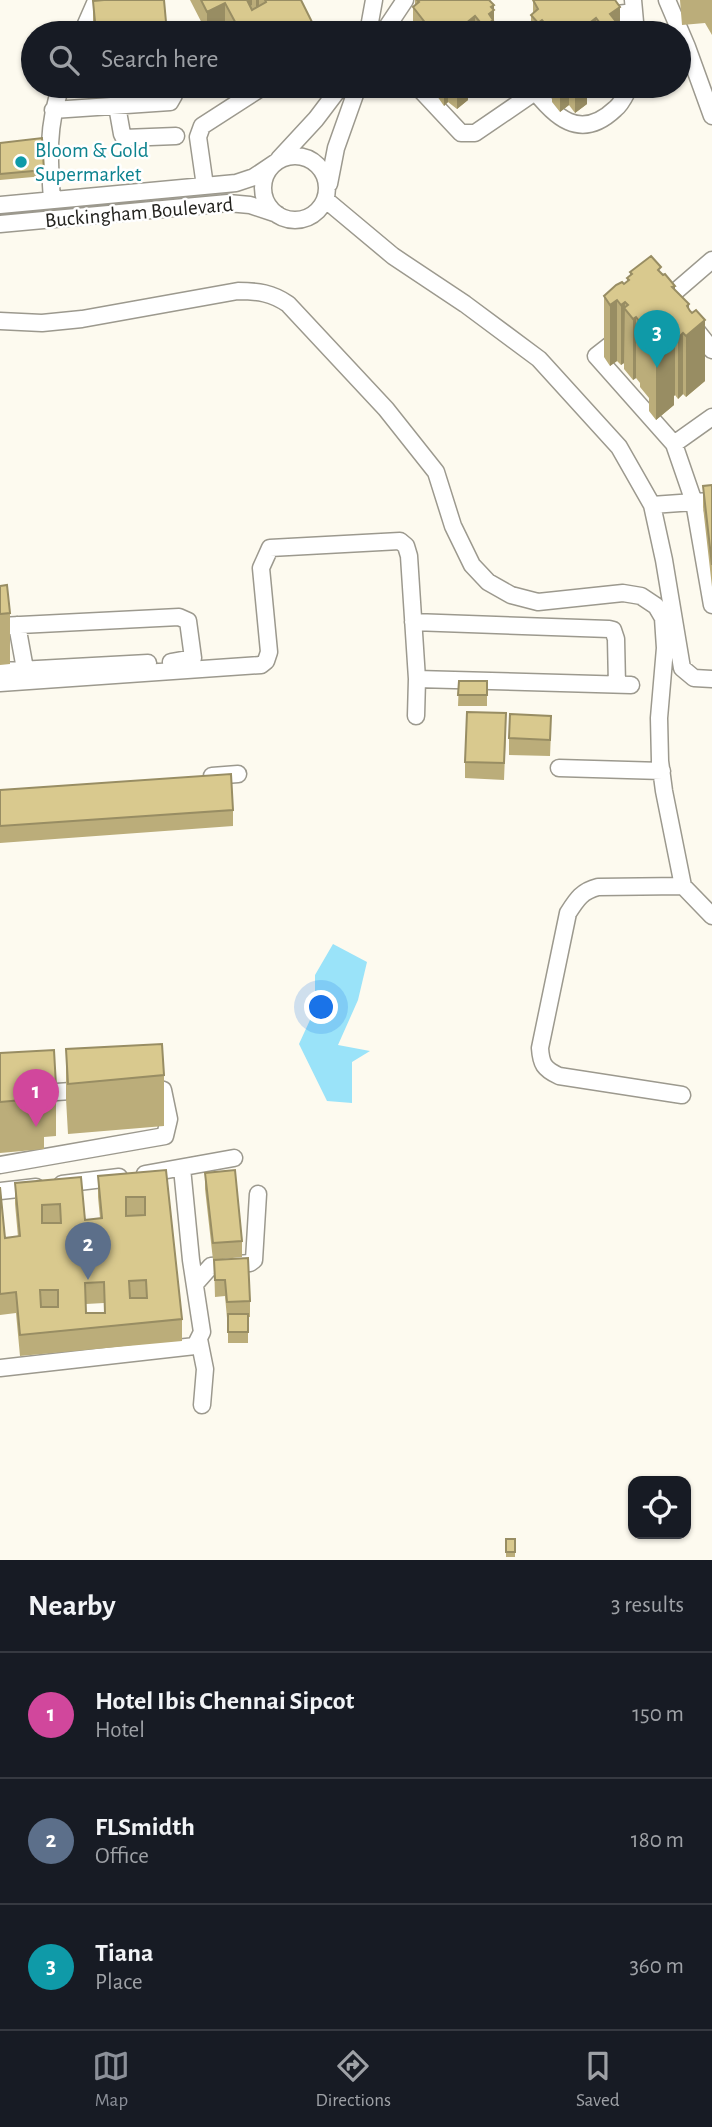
<!DOCTYPE html>
<style>
:root{--surface:#171b24;--page:#20242c;--text:#f1f3f6;--muted:#9ea1a6;--line:#363941;--accent:#8c9099}
body{margin:0;font-family:"Alegreya Sans",sans-serif;background:var(--page);color:var(--text)}
.controls{position:absolute;right:21px;bottom:21px;display:grid;overflow:hidden;border-radius:14px;box-shadow:0 2px 5px #0004}
.controls button{width:63px;height:63px;display:grid;place-items:center;padding:0;border:0;border-bottom:2px solid var(--line);background:var(--surface);color:var(--text);font:35px sans-serif}
.you{position:absolute;left:322px;top:1008px;width:24px;height:24px;margin:-18px;border:5px solid #fff;border-radius:50%;background:#1a73e8;box-shadow:0 0 0 10px #1a73e833}
.badge{display:grid;place-items:center;width:46px;height:46px;border-radius:50%;background:var(--accent);color:#fff;font-size:23px;font-weight:700}
.pin{position:absolute;translate:-50% -58px;filter:drop-shadow(0 2px 4px #0008)}
.pin::after{content:'';position:absolute;top:37px;width:24px;height:21px;background:inherit;clip-path:polygon(0 0,100% 0,50% 100%)}
.list{margin:0;padding:0;list-style:none}
h2{display:flex;justify-content:space-between;align-items:center;height:91px;margin:0;padding:0 28px;font-size:30px}
h2 small{font-size:23px;font-weight:400;color:var(--muted)}
.list li{display:grid;grid-template-columns:46px 1fr auto;gap:21px;align-items:center;box-sizing:border-box;height:126px;padding:0 28px;border-top:2px solid var(--line)}
.list b{display:block;font-size:26px;white-space:nowrap}
.list p{margin:0;font-size:23px;white-space:nowrap;color:var(--muted)}
.list em{font-size:23px;font-style:normal;color:var(--muted)}
.icon{flex:none;width:38px;height:38px;fill:none;stroke:currentColor;stroke-width:2;stroke-linecap:round;stroke-linejoin:round}
.map{position:relative;flex:none;width:712px;height:1560px;overflow:hidden}
.search{position:absolute;background:var(--surface);box-shadow:0 2px 5px #0004;left:21px;right:21px;top:21px;height:77px;display:flex;align-items:center;gap:18px;box-sizing:border-box;padding:0 24px;border-radius:38px;color:var(--muted);font-size:26px}
.sheet{height:469px;background:var(--surface)}
nav{display:flex;justify-content:space-around;align-items:center;box-sizing:border-box;height:98px;border-top:2px solid var(--line);background:var(--surface);font-size:19px;color:var(--muted)}
nav a{display:grid;justify-items:center;gap:4px}
nav .on{color:var(--accent)}
.map>svg:first-child{display:block}
.water{fill:#9ae3f9}
.lines{fill:none;stroke-linecap:round;stroke-linejoin:round}
.minor-casing{stroke:#9c998e;stroke-width:19}
.minor{stroke:#fff;stroke-width:16}
.wall{fill:#bbad7a;fill-rule:evenodd}
.shaded-wall{fill:#988d63}
.building{fill:#d9c98e;stroke:#988d63;stroke-width:2;fill-rule:evenodd}
.culture-dot{fill:#0f9aa8;stroke:#fff;stroke-width:2.5}
.labels{text-anchor:middle;stroke-width:5;stroke-linejoin:round;paint-order:stroke}
.culture-label{font-size:21px;fill:#0d838f;stroke:#fff;text-anchor:start}
.street-label{font-size:21px;fill:#23221e;stroke:#fff}
</style>
<div class="map">
<svg width="712" height="1560" viewBox="0 0 712 1560">
<rect width="100%" height="100%" fill="#fdfaef"/>
<path class="water" d="M333 944 367 962 358 1000 338 1045 370 1051 352 1062V1103L327 1101 299 1044 315 1009V975Z"/>
<g class="lines">
<defs>
<path id="minor" d="M633 0 636 33
M667 0 687 47 712 116
M601 16 634 12
M82 33 96 1
M368 33 374 0
M383 33 405 0
M417 86 461 133H475L535 92
M531 86C554 117 580 142 615 109 622 104 626 93 630 86
M117 106 122 134 124 138 176 136
M53 110 170 102 174 95V86
M263 188a32 32 0 1 1 64 0a32 32 0 1 1-64 0Z
M279 159 316 119 341 86
M329 184 336 148 358 86
M205 186 198 137 202 126 264 86
M52 200C49 158 47 126 61 86
M326 200 393 256 465 304 539 359 619 447 652 505 664 560 682 668 694 678 712 679
M0 205 236 183 254 177 275 163
M0 224 228 203 250 205 277 214
M661 304 712 260
M0 321 42 323 82 319 238 291C258 291 272 293 288 304L386 409 436 472 453 526 472 565 488 582 511 595 538 602 623 593 641 596 656 606 663 618 665 648 659 718 660 761 664 791 683 886 712 916
M693 326 712 350
M619 338 596 356 674 444 694 502 652 505
M674 444 712 417
M712 501 694 502 712 605
M413 622 609 629 613 630 616 639 617 685
M17 625 25 669
M0 626 179 617 188 621 193 658 171 662
M0 671 148 663
M417 679 631 685
M0 683 261 665 266 661 269 652 261 568 270 548 400 541 406 546 409 556 417 679 416 716
M559 768 662 771
M212 776 238 774
M682 1095 559 1076C544 1069 541 1064 540 1048L568 913C577 899 582 891 598 887L683 886
M0 1096 85 1090
M0 1165 165 1136 169 1119 163 1090 149 1086
M145 1174 234 1158
M62 1184 119 1177
M0 1191 36 1187
M196 1283 211 1266 250 1263 254 1260 258 1194
M199 1339 205 1369 202 1405
M0 1368 195 1346 202 1332 191 1260 182 1168"/>
</defs>
<use href="#minor" class="minor-casing"/>
<use href="#minor" class="minor"/>
</g>
<path class="wall" d="M190 0H301L312 33H230L225 24 207 33Z
M415 0H489L494 5V33H413V7L415 5Z
M533 0H615L620 33H531V15L533 13Z
M680 0H712V35L705 23 682 25Z
M93 1 167 33H87V23L93 22Z
M430 86H468V100L457 109 448 102 444 106Z
M547 86H587V104L575 113 569 105 560 112 552 102V92Z
M601 86H614L606 92Z
M42 138 44 176 0 180V143Z
M630 272 661 273 689 310 705 381 686 397 683 394 678 399 675 395 674 396V405L656 420 649 411V398L640 387V383L636 378 633 380 624 369V363L621 365 617 361 610 366 604 357V296L627 282V278L630 275Z
M712 485V587L703 507V486Z
M0 586 10 613V664L0 665Z
M459 681H487V706H458Z
M506 730 504 780 465 778V762Z
M551 732 550 756 509 755V738Z
M0 790 233 810V826L0 843Z
M66 1049 164 1075V1126L68 1134 66 1099Z
M0 1053 56 1086V1136L44 1137V1149L0 1153Z
M166 1170 182 1319V1341L20 1356 16 1313 0 1315V1187L5 1238 18 1237 15 1204V1183L81 1177 85 1220 100 1218 98 1197V1176ZM104 1303 105 1313H86V1304Z
M205 1173 242 1241V1257L213 1260 205 1189Z
M214 1260 250 1301V1317H248V1343H228V1318H227L225 1296 215 1297Z
M506 1539H515V1557H506Z"/>
<path class="shaded-wall" d="M241 0H252V5L241 11Z
M256 0H259V11L256 12Z
M225 3V24L207 33V12Z
M494 5V33H484V27L491 7Z
M620 7V33H606L610 14Z
M475 16V33H459V29Z
M596 18V33H578V32Z
M542 20V33H538V23Z
M312 22V33H290Z
M444 86H448V102L444 106Z
M457 86H468V100L457 109Z
M560 86H569V105L560 112Z
M575 86H587V104L575 113Z
M606 86H614L606 92Z
M675 286V395L674 396V405L656 420V360L672 287Z
M617 300V361L610 366V305Z
M625 302 624 363 621 365V305Z
M689 304V333L705 320V381L686 397V336L687 306Z
M636 317V378L633 380V319Z
M683 333V394L678 399V338Z"/>
<path class="building" d="M104 0H164L167 33H97V32L88 33 87 23 95 22 93 1Z
M201 0H247L252 10 266 2 265 0H301L312 22 290 33H241L225 3 207 12Z
M417 0H489L494 5 491 7 494 10 489 14 493 20 484 27 475 16 459 29 462 33H436L429 23 427 25 413 7 419 2Z
M533 0H615L620 7 610 14 617 23 606 31 596 18 578 32V33H553L542 20 538 23 531 15 538 9Z
M42 138 44 170 0 174V143Z
M651 256 661 267 658 270 663 275 665 274 675 286 672 287 689 304 687 306 690 311 692 313 696 310 705 320 686 336 683 333 678 338 675 334 669 339 674 344 656 360 649 350 653 347 649 342 653 339 651 336 649 338 640 327 642 325 636 317 633 319 624 308 628 305 625 302 621 305 617 300 610 305 604 296 616 285 622 282 624 284 629 280 627 278 632 274 630 272Z
M712 485V565L703 486Z
M7 585 10 613 0 614V586Z
M459 681H487V695H458Z
M467 712 506 713 504 763 465 762Z
M510 714 551 716 550 740 509 738Z
M231 774 233 810 0 826V790Z
M162 1044 164 1075 68 1084 66 1049Z
M54 1050 56 1086H43L44 1098 0 1102V1053Z
M166 1170 182 1319 20 1335 16 1292 0 1294V1187L5 1238 20 1236 15 1183 81 1177 85 1220 102 1218 98 1176ZM126 1197H145V1215L126 1216ZM60 1204 61 1223H42V1205ZM146 1280 147 1298H130L129 1281ZM104 1282 105 1313H86L85 1283ZM40 1290H58V1307H41Z
M235 1170 242 1241 213 1243 205 1173Z
M248 1258 250 1301 227 1302 225 1280H215L214 1260Z
M228 1314H248V1332H228Z
M506 1539H515V1552H506Z"/>
<circle class="culture-dot" cx="21" cy="162" r="7"/>
<g class="labels">
<g class="culture-label">
<text x="35" y="157">Bloom &amp; Gold<tspan x="35" dy="24">Supermarket</tspan></text>
</g>
<g class="street-label">
<text transform="translate(139 212) rotate(-5)" y="7">Buckingham Boulevard</text>
</g>
</g>
</svg>
<div class="controls">
<button><svg class="icon" aria-label="locate" viewBox="0 0 24 24"><circle cx="12" cy="12" r="6"/><path d="M12 2v4M12 18v4M2 12h4M18 12h4"/></svg></button>
</div>
<div class="you"></div>
<div class="pin badge" style="left:36px;top:1127px;background:#d1479c">1</div>
<div class="pin badge" style="left:88px;top:1280px;background:#5c6f8a">2</div>
<div class="pin badge" style="left:657px;top:368px;background:#0f9aa8">3</div>
<div class="search"><svg class="icon" aria-label="search" viewBox="0 0 24 24"><circle cx="10" cy="10" r="6"/><path d="M15 15l6 6"/></svg>Search here</div>
</div>
<section class="sheet">
<h2>Nearby<small>3 results</small></h2>
<ul class="list">
<li><span class="badge" style="background:#d1479c">1</span><div><b>Hotel Ibis Chennai Sipcot</b><p>Hotel</p></div><em>150 m</em></li>
<li><span class="badge" style="background:#5c6f8a">2</span><div><b>FLSmidth</b><p>Office</p></div><em>180 m</em></li>
<li><span class="badge" style="background:#0f9aa8">3</span><div><b>Tiana</b><p>Place</p></div><em>360 m</em></li>
</ul>
</section>
<nav>
<a class="on"><svg class="icon" aria-label="map" viewBox="0 0 24 24"><path d="M3 6l6-2 6 2 6-2v14l-6 2-6-2-6 2zM9 4v14M15 6v14"/></svg>Map</a>
<a><svg class="icon" aria-label="directions" viewBox="0 0 24 24"><path d="M12 3l9 9-9 9-9-9zM9 14v-3h6M13 9l2 2-2 2"/></svg>Directions</a>
<a><svg class="icon" aria-label="saved" viewBox="0 0 24 24"><path d="M7 4h10v16l-5-4-5 4z"/></svg>Saved</a>
</nav>
